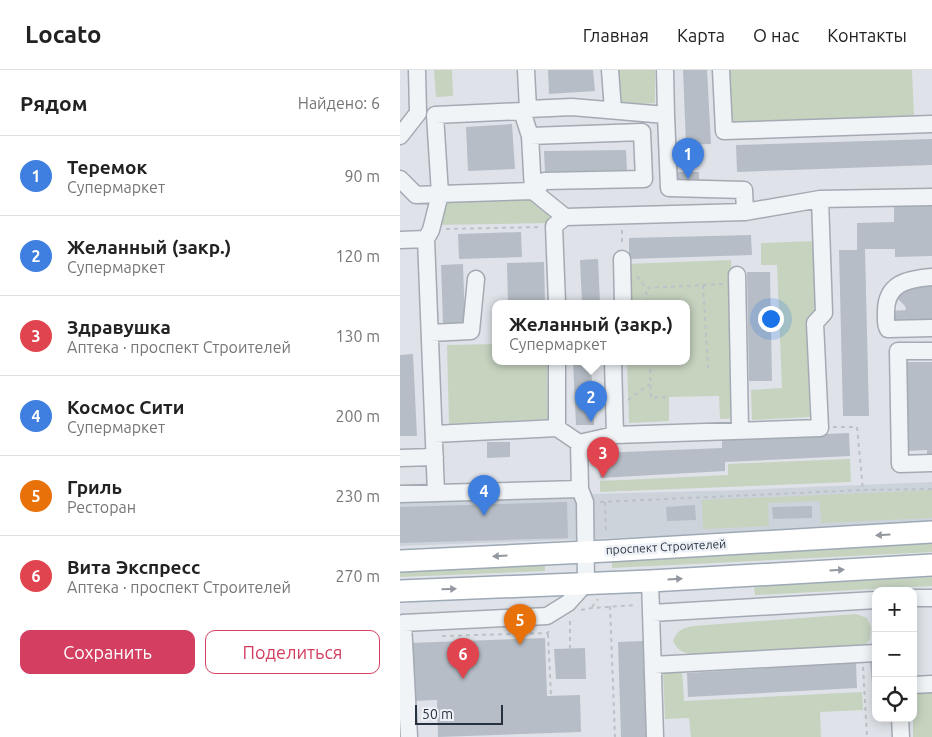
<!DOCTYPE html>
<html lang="ru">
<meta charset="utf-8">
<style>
:root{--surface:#fff;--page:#f2f2f2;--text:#222;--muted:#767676;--line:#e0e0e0;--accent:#d33e61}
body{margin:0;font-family:Ubuntu,sans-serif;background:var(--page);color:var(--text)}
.controls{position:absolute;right:15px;bottom:15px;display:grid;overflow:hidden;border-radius:10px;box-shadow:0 2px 12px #0003}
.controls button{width:45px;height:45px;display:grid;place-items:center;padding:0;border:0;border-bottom:1px solid var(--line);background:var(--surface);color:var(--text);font:25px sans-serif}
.scale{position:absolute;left:15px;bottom:12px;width:88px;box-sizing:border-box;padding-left:5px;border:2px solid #273240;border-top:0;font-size:14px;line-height:18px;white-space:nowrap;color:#273240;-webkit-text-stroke:4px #eef2f6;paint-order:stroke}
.you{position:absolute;left:370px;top:248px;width:18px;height:18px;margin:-12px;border:4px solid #fff;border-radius:50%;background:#1a73e8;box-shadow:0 0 0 8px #1a73e833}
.badge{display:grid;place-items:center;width:32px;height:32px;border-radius:50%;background:var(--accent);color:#fff;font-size:16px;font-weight:700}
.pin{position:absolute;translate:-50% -41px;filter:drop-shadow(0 1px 2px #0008)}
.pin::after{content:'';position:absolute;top:26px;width:18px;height:15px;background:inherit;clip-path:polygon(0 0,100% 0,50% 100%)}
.popup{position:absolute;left:92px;top:230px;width:198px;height:65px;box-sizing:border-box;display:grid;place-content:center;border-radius:10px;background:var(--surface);filter:drop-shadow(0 1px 4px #0005);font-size:16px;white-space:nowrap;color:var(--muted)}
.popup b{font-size:19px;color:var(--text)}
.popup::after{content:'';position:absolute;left:50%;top:100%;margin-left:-10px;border:10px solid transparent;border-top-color:var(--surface)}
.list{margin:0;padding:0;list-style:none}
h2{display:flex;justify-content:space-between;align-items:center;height:65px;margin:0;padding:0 20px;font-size:21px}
h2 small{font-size:16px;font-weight:400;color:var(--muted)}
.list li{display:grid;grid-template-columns:32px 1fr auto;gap:15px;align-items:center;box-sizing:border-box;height:80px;padding:0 20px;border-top:1px solid var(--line)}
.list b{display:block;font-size:19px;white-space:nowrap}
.list p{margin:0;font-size:16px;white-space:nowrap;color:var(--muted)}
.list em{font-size:16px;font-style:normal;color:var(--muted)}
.actions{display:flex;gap:10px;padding:15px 20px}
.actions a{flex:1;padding:11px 0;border:1px solid var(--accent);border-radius:10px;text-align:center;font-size:18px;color:var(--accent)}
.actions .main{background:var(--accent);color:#fff}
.icon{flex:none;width:28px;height:28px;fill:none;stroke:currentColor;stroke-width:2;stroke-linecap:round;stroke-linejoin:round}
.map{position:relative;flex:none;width:532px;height:667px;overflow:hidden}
header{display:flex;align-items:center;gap:30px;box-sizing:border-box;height:70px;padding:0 25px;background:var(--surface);border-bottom:1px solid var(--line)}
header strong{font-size:24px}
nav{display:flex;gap:28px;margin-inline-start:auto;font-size:18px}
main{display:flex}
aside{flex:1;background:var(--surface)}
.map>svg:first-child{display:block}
.built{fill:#cdd3db}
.green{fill:#c6d3bf}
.building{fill:#b6bdc6}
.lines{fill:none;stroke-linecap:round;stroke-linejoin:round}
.minor-casing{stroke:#a4aab3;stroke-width:19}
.major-casing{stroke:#9da9b5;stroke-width:24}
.path{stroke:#bcc2c7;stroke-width:2;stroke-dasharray:4 4;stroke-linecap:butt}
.minor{stroke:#f1f4f7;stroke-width:16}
.major{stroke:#fff;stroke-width:21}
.oneway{fill:#9398a0}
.labels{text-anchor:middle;stroke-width:5;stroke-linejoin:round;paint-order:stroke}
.street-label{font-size:12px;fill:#273240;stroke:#eef2f6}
</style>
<header>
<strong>Locato</strong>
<nav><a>Главная</a><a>Карта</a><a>О нас</a><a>Контакты</a></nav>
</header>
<main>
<aside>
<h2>Рядом<small>Найдено: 6</small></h2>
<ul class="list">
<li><span class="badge" style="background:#3f7fe0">1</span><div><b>Теремок</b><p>Супермаркет</p></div><em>90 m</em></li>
<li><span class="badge" style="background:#3f7fe0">2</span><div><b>Желанный (закр.)</b><p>Супермаркет</p></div><em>120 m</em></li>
<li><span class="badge" style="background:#e0444e">3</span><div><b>Здравушка</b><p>Аптека · проспект Строителей</p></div><em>130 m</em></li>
<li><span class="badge" style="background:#3f7fe0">4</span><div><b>Космос Сити</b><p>Супермаркет</p></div><em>200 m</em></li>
<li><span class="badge" style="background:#e8710a">5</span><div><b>Гриль</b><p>Ресторан</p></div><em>230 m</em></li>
<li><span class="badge" style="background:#e0444e">6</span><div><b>Вита Экспресс</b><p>Аптека · проспект Строителей</p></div><em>270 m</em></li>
</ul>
<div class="actions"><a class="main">Сохранить</a><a>Поделиться</a></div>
</aside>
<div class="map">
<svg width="532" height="667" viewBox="0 0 532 667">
<rect width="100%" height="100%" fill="#dfe3e9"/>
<path class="built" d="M532 412V451L242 467 0 476V429L341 420Z"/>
<path class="green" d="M34 0H52L53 26 36 27Z
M214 0H255V33L215 35Z
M325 0H512L514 47 328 55Z
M132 125 149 138V153L35 155 44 128Z
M415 171 417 239 406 252 410 347 352 350 351 320 382 318 377 195H361V173Z
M331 190 337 348 320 349 319 326 269 327V351L229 353 227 293 232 291H286V233H228L226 194Z
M96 274V291H147L148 349 49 354 47 275Z
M450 389 451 412 200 422V411L328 405V394Z
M532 420V448L421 453 420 431 368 433 369 456 303 459 302 430Z
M532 473V482L212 498V488Z
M145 492V501L0 507V498Z
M532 507V516L355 525 354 516Z
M456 544 467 548 471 557 470 570 462 577 296 585C285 583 278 582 273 571 277 560 283 558 293 556Z
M282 600 284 631 462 622 463 640 420 642 421 667H291L289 648 265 649 263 601Z
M513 618H532V667H513Z"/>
<path class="building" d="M148 0H193L195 21 149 24Z
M283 0H307L311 74 286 75Z
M112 54 115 99 68 101 66 57Z
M532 69V95L337 102 336 75Z
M226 80 227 100 145 102 144 81Z
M277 102H299V115H277Z
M532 135V186L495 187V179H465L469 346H443L439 180H457V153L494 152V136Z
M121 162 122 187 59 189 58 164Z
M351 165 352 185 229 189V168Z
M198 189 200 233H182L180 190Z
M144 192 145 233H108L107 193Z
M63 194 65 253 43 254 41 195Z
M347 202H370L372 311H349Z
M514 212 532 213V253L506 254V247L505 253 492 254 491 241 506 240 505 236 497 228Z
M13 284 17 366H0V285Z
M173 291H191L194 355H176Z
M503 292H532V386H527V380L506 381Z
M449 363 450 386 325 392V401L200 408 198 383 322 378V368Z
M87 372H110V387L87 388Z
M167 432 168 468 0 473V437Z
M295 435 296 450 267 451 266 437Z
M412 436V448L373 449 372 437Z
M145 568 147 626 180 625 181 662 38 667 37 630 12 631 10 573Z
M243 571 246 667H221L218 572Z
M185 578 186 609H156L154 579Z
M470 592H476V614H472Z
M456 593 457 618 288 627 287 603Z"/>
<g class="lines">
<defs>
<path id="minor" d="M126 0 128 39
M210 0 213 40
M265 0 266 45
M321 0 324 61 532 54
M122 41 128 39 172 37 266 45 269 118 344 120 345 142
M0 66 18 43 17 0
M130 66 242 62 244 109 144 111 133 121
M0 109 16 125 40 124 35 45 122 41 130 66 133 121
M165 147 345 142 420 129 532 127
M0 170 26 169
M222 189 223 233
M337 205 340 359
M532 207C507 209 485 213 486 244 486 249 485 254 488 259L532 258
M30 263 71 261 76 209
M532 281H498L500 394 532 393
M157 291V358
M213 291 215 365
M34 364 157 358 179 373 215 365 420 358 415 253 424 243 420 129
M0 388 35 387
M36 423 26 169 31 160 40 124 133 121 165 147 154 156 157 233
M0 424 180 419
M250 511 255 667
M513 528H532
M252 543 476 530
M253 595 476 583
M513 615 532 614
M500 648 501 667
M9 667 3 553 147 546 168 533 186 513 185 432 180 419 179 373"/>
<path id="major" d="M0 491 207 481 532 462
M0 521 250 511 532 495"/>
</defs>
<use href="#minor" class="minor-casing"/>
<use href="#major" class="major-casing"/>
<path class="path" d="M46 159 141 157
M222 160V174
M237 206 246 218
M303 215 323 214
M247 233 246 218 303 215 308 298
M250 291 251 328 268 327
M228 330 250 314
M433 357H457L463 420
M200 432 463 420 532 419
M205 432 206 464
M210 536 215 667
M192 537 198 529
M181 540 192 538 236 535
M148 564 151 626
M42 566 148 563 149 559
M170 579V549
M463 597 467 667"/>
<use href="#minor" class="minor"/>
<use href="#major" class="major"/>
</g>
<defs><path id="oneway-solid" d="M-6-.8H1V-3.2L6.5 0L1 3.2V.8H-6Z" transform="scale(1.25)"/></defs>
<g class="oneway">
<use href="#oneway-solid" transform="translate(483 465) rotate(177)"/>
<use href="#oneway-solid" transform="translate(100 486) rotate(177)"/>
<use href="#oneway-solid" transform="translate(437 500) rotate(-3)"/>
<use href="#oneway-solid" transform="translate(275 509) rotate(-3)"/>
<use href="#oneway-solid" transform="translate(49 519) rotate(-2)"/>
</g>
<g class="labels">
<g class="street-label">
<text transform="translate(266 477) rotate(-3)" y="4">проспект Строителей</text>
</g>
</g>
</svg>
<div class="controls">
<button>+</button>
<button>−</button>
<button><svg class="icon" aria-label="locate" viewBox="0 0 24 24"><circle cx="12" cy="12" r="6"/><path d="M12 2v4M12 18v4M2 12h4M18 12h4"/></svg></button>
</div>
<div class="scale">50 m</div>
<div class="you"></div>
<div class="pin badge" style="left:288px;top:109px;background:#3f7fe0">1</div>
<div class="pin badge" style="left:191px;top:352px;background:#3f7fe0">2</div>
<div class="popup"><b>Желанный (закр.)</b>Супермаркет</div>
<div class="pin badge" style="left:203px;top:408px;background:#e0444e">3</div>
<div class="pin badge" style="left:84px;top:446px;background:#3f7fe0">4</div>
<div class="pin badge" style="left:120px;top:575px;background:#e8710a">5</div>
<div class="pin badge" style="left:63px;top:609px;background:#e0444e">6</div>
</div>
</main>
